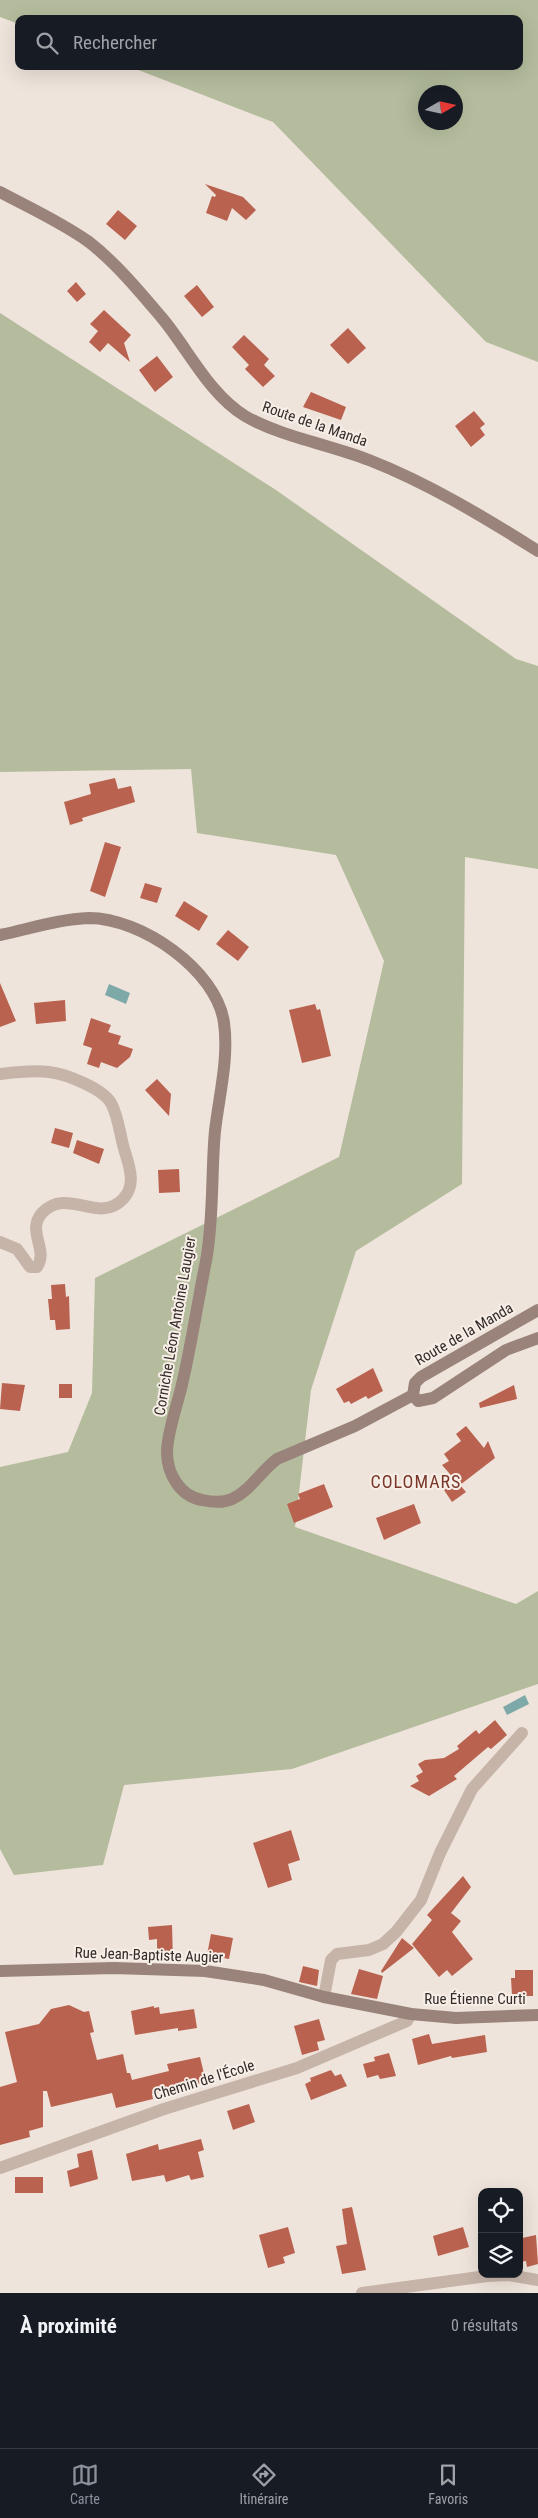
<!DOCTYPE html>
<html lang="fr">
<meta charset="utf-8">
<style>
:root{--surface:#171b24;--page:#242831;--text:#f1f3f6;--muted:#9ea1a6;--line:#363941;--accent:#8c9099}
body{margin:0;font-family:"Roboto Condensed",sans-serif;background:var(--page);color:var(--text)}
.controls{position:absolute;right:15px;bottom:15px;display:grid;overflow:hidden;border-radius:10px;box-shadow:0 5px 20px #0002}
.controls button{width:45px;height:45px;display:grid;place-items:center;padding:0;border:0;border-bottom:1px solid var(--line);background:var(--surface);color:var(--text);font:25px sans-serif}
.compass{position:absolute;left:418px;top:85px;width:45px;height:45px;border-radius:50%;background:var(--surface);box-shadow:0 5px 20px #0002;rotate:81deg}
.list{margin:0;padding:0;list-style:none}
h2{display:flex;justify-content:space-between;align-items:center;height:65px;margin:0;padding:0 20px;font-size:21px}
h2 small{font-size:16px;font-weight:400;color:var(--muted)}
.icon{flex:none;width:28px;height:28px;fill:none;stroke:currentColor;stroke-width:2;stroke-linecap:round;stroke-linejoin:round}
.map{position:relative;flex:none;width:538px;height:2293px;overflow:hidden}
.search{position:absolute;background:var(--surface);box-shadow:0 5px 20px #0002;left:15px;right:15px;top:15px;height:55px;display:flex;align-items:center;gap:12px;box-sizing:border-box;padding:0 18px;border-radius:10px;color:var(--muted);font-size:19px}
.sheet{height:155px;background:var(--surface)}
nav{display:flex;justify-content:space-around;align-items:center;box-sizing:border-box;height:70px;border-top:1px solid var(--line);background:var(--surface);font-size:14px;color:var(--muted)}
nav a{display:grid;justify-items:center;gap:2px}
nav .on{color:var(--accent)}
.map>svg:first-child{display:block}
.green{fill:#b4bc9d;fill-rule:evenodd}
.water{fill:#7da9a8}
.building{fill:#b9624f}
.lines{fill:none;stroke-linecap:round;stroke-linejoin:round}
.street{stroke:#c6b4a9;stroke-width:12}
.secondary{stroke:#99837a;stroke-width:12}
.labels{text-anchor:middle;stroke-width:4;stroke-linejoin:round;paint-order:stroke}
.street-label{font-size:15px;fill:#332b28;stroke:#f7efe7}
.quarter-label{font-size:18px;letter-spacing:1px;fill:#7a3729;stroke:#f7efe7}
</style>
<div class="map">
<svg width="538" height="2293" viewBox="0 0 538 2293">
<rect width="100%" height="100%" fill="#efe4db"/>
<path class="green" d="M0 0H538V362L486 342 273 122 128 66H519V19H19V24L0 17ZM426 92H456V122H426Z
M0 313 276 490 516 659 538 666V869L465 857 462 1184 356 1251 311 1390 295 1527 516 1604 538 1591V1684L292 1769 124 1785 103 1865 14 1875 0 1849V1467L68 1452 92 1393 95 1278 339 1157 384 961 336 855 197 833 191 769 0 772Z"/>
<path class="water" d="M109 984 130 993 126 1004 105 995Z
M525 1695 529 1704 507 1715 503 1707Z"/>
<path class="building" d="M205 184 243 197 256 210 246 220 232 208 227 221 206 213 212 196 215 197 216 195Z
M118 210 137 226 125 240 106 224Z
M76 282 86 294 77 302 67 291Z
M197 285 214 307 202 317 184 296Z
M104 310 131 335 124 343 130 362 108 343 100 352 89 342 98 331 90 324Z
M348 328 366 348 348 364 330 345Z
M244 335 269 359 264 365 275 376 263 387 245 369 249 365 232 347Z
M157 356 173 377 155 392 139 370Z
M311 392 346 407 341 420 303 407Z
M474 411 485 424 480 428 485 435 471 447 455 426Z
M115 778 118 789 131 786 135 802 82 818 83 821 70 825 64 802 91 794 89 784Z
M105 842 121 847 105 897 90 891Z
M145 883 162 888 157 903 140 898Z
M184 901 208 916 199 931 175 916Z
M228 930 249 947 238 961 216 944Z
M0 983 16 1021 0 1027Z
M65 1000 66 1021 36 1024 34 1003Z
M315 1004 317 1010 320 1009 331 1056 302 1063 289 1010Z
M91 1018 111 1025 108 1032 121 1036 118 1044 133 1049 130 1057 117 1068 101 1062 99 1068 87 1064 92 1048 83 1045Z
M157 1079 171 1094 169 1116 145 1090Z
M55 1128 73 1133 69 1148 51 1143Z
M77 1140 104 1149 99 1164 73 1153Z
M179 1169 180 1192 159 1193 158 1170Z
M65 1284 66 1297 69 1296 70 1329 56 1330 55 1320H50L48 1299H52L51 1285Z
M373 1368 383 1391 368 1399 366 1396 351 1404 349 1401 344 1403 336 1389Z
M2 1383 25 1385 20 1411 0 1409Z
M59 1384H72V1398H59Z
M514 1385 517 1399 480 1408 479 1403Z
M466 1426 484 1448 488 1441 495 1458 460 1485 466 1492 452 1502 444 1490 456 1481 442 1465 449 1461 444 1454 461 1441 456 1434Z
M324 1484 333 1507 294 1523 287 1504 300 1499 298 1494Z
M414 1504 421 1523 384 1540 376 1518Z
M495 1720 507 1735 491 1749 488 1747 454 1776 457 1779 429 1796 410 1786 419 1781 416 1776 423 1772 418 1764 425 1760 444 1758 459 1749 457 1746 476 1730 479 1734Z
M291 1830 300 1860 288 1864 292 1880 268 1888 253 1843Z
M463 1876 471 1887 451 1913 461 1921 452 1932 473 1959 452 1976 447 1970 439 1977 412 1944 432 1920 427 1915Z
M172 1925 173 1961H157V1939L149 1940 148 1927Z
M211 1934 233 1938 229 1959 207 1955Z
M402 1938 414 1948 382 1973 381 1971Z
M303 1966 319 1970 317 1986 299 1982Z
M359 1969 383 1976 377 1999 351 1994Z
M515 1970H533V1996H512L511 1978H515Z
M69 2005 84 2012 89 2011 94 2032 90 2033 97 2060 123 2054 127 2073H130L132 2080 169 2071 167 2064 200 2057 206 2082 152 2094 153 2099 116 2108 112 2093 51 2107 47 2091H43V2127L29 2131 30 2137 0 2145V2087L17 2082 5 2032 39 2024 51 2009Z
M154 2006V2008L159 2007 160 2014 194 2009 197 2028 178 2031V2028L135 2035 131 2011Z
M319 2019 325 2040 317 2042 319 2050 302 2055 294 2026Z
M429 2034 432 2044 485 2035 487 2052 452 2058 451 2056 418 2065 412 2039Z
M389 2053 396 2076 380 2079 378 2075 367 2078 363 2064 375 2061 374 2057Z
M331 2070 335 2076 341 2074 347 2086 311 2100 305 2084 311 2081 310 2078Z
M249 2104 255 2122 233 2130 227 2111Z
M201 2139 204 2150 198 2152 204 2177 191 2180 189 2175 166 2182 164 2175 132 2181 126 2154 158 2144 159 2150Z
M92 2150 98 2179 70 2187 67 2171 79 2167 77 2154Z
M15 2177H43V2193H15Z
M352 2207 366 2270 342 2274 336 2246 347 2244 342 2209Z
M288 2227 295 2253 283 2257 285 2263 268 2268 259 2235Z
M463 2227 469 2247 438 2256 433 2236Z
M536 2235 538 2264 527 2267 526 2261 519 2262V2244L522 2243V2238Z"/>
<g class="lines">
<path class="street" d="M0 1074C16 1072 33 1070 49 1072 66 1074 105 1089 112 1105 119 1119 120 1137 125 1152 130 1168 136 1186 123 1199 98 1225 68 1186 42 1213 26 1231 49 1250 37 1267H30L17 1249 0 1242
M324 1997 331 1960 337 1954 369 1950 383 1944 396 1932 421 1900 440 1853 472 1789 522 1733
M0 2168 164 2109 297 2068 407 2021 411 2014
M362 2293 487 2276 508 2275 538 2280"/>
<path class="secondary" d="M0 192C30 208 61 222 89 242 116 263 140 292 162 318 188 349 209 394 245 416 279 436 331 445 369 460 428 483 484 517 538 551
M0 935C29 929 59 919 89 918 141 918 217 970 224 1023 229 1058 219 1096 215 1131 211 1173 214 1218 206 1261 198 1300 192 1341 183 1380 179 1400 167 1432 167 1452 167 1474 180 1496 202 1500 211 1502 223 1503 232 1499 250 1491 261 1471 277 1459L355 1426 413 1395
M538 1310 421 1377 415 1383 413 1395 418 1401 433 1398 506 1350 538 1338
M0 1971 114 1968 205 1971 264 1980 324 1997 411 2014 456 2018 538 2015"/>
</g>
<g class="labels">
<g class="street-label">
<text transform="translate(315 424) rotate(19)" y="5">Route de la Manda</text>
<text transform="translate(175 1326) rotate(-80)" y="5">Corniche Léon Antoine Laugier</text>
<text transform="translate(464 1334) rotate(-30)" y="5">Route de la Manda</text>
<text transform="translate(149 1955) rotate(2)" y="5">Rue Jean-Baptiste Augier</text>
<text x="475" y="2004">Rue Étienne Curti</text>
<text transform="translate(204 2080) rotate(-17)" y="5">Chemin de l'École</text>
</g>
<g class="quarter-label">
<text x="416" y="1488">COLOMARS</text>
</g>
</g>
</svg>
<div class="controls">
<button><svg class="icon" aria-label="locate" viewBox="0 0 24 24"><circle cx="12" cy="12" r="6"/><path d="M12 2v4M12 18v4M2 12h4M18 12h4"/></svg></button>
<button><svg class="icon" aria-label="layers" viewBox="0 0 24 24"><path d="M12 4l9 5-9 5-9-5zM3 14l9 5 9-5"/></svg></button>
</div>
<svg class="compass" viewBox="-18 -18 36 36"><path d="M0-13l5 13h-10z" fill="#e53935"/><path d="M0 13l5-13h-10z" fill="#9ea1a6"/></svg>
<div class="search"><svg class="icon" aria-label="search" viewBox="0 0 24 24"><circle cx="10" cy="10" r="6"/><path d="M15 15l6 6"/></svg>Rechercher</div>
</div>
<section class="sheet">
<h2>À proximité<small>0 résultats</small></h2>
<ul class="list">
</ul>
</section>
<nav>
<a class="on"><svg class="icon" aria-label="map" viewBox="0 0 24 24"><path d="M3 6l6-2 6 2 6-2v14l-6 2-6-2-6 2zM9 4v14M15 6v14"/></svg>Carte</a>
<a><svg class="icon" aria-label="directions" viewBox="0 0 24 24"><path d="M12 3l9 9-9 9-9-9zM9 14v-3h6M13 9l2 2-2 2"/></svg>Itinéraire</a>
<a><svg class="icon" aria-label="saved" viewBox="0 0 24 24"><path d="M7 4h10v16l-5-4-5 4z"/></svg>Favoris</a>
</nav>
